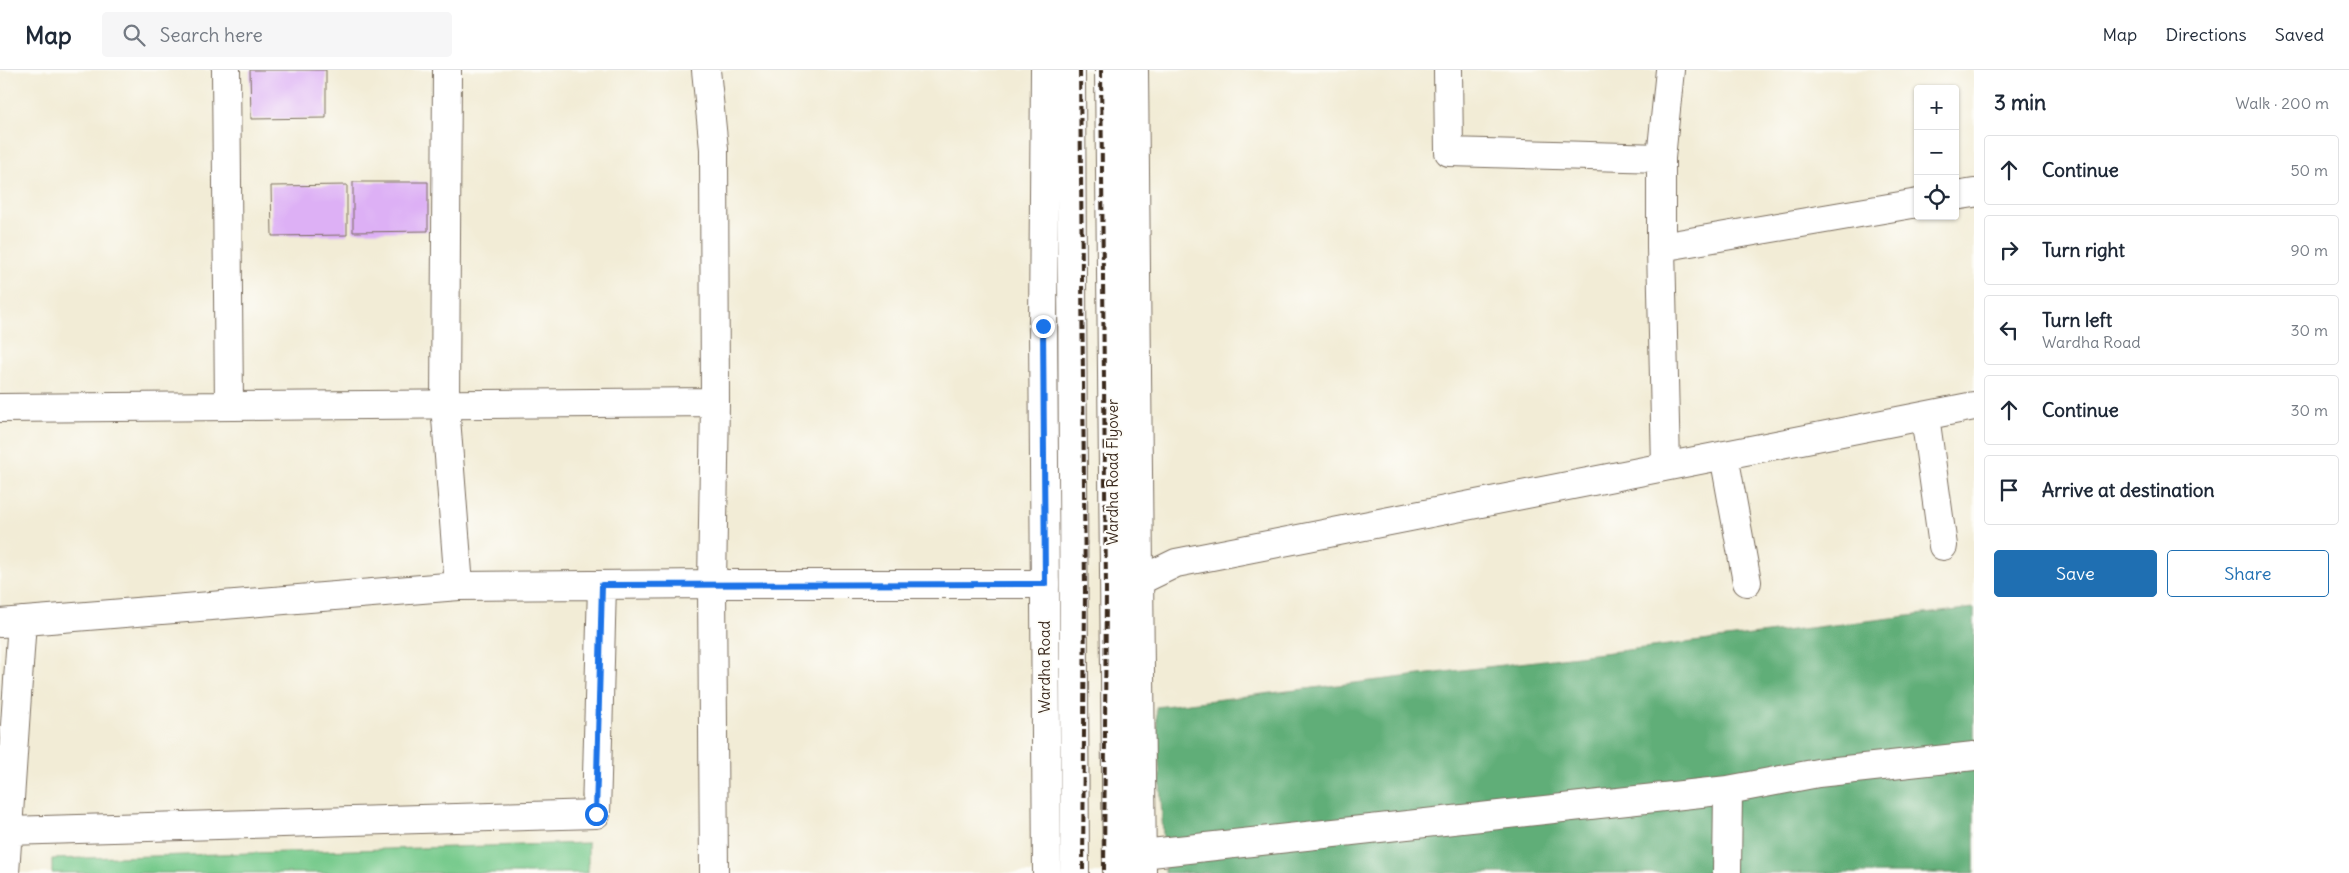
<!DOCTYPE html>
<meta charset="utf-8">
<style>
:root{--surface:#fff;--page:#f6f6f7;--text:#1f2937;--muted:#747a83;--line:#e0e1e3;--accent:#1f6fb2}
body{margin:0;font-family:Delius,sans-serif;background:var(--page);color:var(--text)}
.controls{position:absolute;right:15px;top:15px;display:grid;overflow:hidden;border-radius:5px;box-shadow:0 1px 4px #0004}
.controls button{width:45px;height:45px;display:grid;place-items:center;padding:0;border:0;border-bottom:1px solid var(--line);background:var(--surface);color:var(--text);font:25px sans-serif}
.stop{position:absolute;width:15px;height:15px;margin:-11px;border:4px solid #1a73e8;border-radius:50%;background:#fff}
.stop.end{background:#1a73e8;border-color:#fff;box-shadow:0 1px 5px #0008}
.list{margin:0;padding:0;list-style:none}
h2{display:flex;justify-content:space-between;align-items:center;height:65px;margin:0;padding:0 20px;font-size:21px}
h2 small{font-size:16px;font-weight:400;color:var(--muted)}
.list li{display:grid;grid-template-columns:32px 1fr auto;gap:15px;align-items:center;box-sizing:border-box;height:70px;margin:0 10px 10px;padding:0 10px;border:1px solid var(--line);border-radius:5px}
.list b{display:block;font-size:19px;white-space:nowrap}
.list p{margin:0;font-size:16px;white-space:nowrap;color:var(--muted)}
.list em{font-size:16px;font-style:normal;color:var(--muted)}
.actions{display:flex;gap:10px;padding:15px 20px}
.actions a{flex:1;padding:11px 0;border:1px solid var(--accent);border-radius:5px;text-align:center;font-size:18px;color:var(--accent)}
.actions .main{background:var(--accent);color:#fff}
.icon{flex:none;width:28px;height:28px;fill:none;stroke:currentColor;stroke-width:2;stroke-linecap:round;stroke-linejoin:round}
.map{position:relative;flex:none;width:1974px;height:803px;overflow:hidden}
header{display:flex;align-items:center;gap:30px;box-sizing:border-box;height:70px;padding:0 25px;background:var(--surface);border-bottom:1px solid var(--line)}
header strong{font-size:24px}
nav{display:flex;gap:28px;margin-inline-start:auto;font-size:18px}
.search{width:350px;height:45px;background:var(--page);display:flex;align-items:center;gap:12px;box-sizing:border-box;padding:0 18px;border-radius:5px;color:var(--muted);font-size:19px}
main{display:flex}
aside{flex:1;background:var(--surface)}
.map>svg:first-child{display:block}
.green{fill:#77ca8c;stroke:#597a55}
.forest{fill:#61ae78;stroke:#4e6c4b}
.building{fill:#ddb0f5}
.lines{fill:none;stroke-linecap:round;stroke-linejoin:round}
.minor-casing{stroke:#7b6e5e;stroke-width:30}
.tertiary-casing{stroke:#7b6e5e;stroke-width:30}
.trunk-casing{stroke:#7b6e5e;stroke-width:30}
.minor{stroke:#fff;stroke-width:28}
.tertiary{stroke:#fff;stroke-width:28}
.trunk{stroke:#fff;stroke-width:28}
.rail{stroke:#3b2a1e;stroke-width:4;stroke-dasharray:8 4;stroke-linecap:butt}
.route{stroke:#1a73e8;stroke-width:6}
.labels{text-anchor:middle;stroke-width:4;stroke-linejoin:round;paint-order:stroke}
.street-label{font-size:15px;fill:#3b2a1e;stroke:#fdfcf7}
</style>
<header>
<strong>Map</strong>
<div class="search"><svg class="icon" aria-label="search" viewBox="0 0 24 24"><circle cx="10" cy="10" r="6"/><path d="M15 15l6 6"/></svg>Search here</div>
<nav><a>Map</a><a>Directions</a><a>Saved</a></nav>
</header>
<main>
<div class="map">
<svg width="1974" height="803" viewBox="0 0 1974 803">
<rect width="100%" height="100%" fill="#fdfcf7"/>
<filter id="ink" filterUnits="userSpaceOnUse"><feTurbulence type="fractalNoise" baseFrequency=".02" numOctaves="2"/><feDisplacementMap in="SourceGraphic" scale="10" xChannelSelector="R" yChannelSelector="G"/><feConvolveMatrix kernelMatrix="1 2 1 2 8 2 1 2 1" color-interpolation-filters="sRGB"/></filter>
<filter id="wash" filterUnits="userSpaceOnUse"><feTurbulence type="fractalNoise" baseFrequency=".0096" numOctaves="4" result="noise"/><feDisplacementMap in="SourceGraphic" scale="20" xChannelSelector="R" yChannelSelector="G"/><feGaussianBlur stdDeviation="1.12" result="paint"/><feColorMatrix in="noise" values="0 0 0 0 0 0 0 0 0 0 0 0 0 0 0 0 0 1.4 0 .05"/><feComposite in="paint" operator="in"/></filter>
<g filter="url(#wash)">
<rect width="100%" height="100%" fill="#f2ecd6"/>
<path class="green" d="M588 773V803H52V789Z"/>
<path class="forest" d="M1974 538V803H1165L1156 637Z"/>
<g id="blocks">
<path class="building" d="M250 0H326V48L251 49Z
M353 112H428V161L353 162Z
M347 115V165L272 166 271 116Z"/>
</g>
</g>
<g filter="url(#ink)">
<use href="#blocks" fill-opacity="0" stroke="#7b6e5e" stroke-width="1"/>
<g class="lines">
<defs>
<path id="minor" d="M226 0 229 336
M447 0 445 335 459 516
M706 0 714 79 715 332 712 514 714 803
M1448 0 1449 82 1661 88 1670 0
M1661 88V177L1666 396
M1955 126 1974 123
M1661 177 1918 133
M0 338 715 332
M1925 346 1943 476
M1724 385 1747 512
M1139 511 1176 493 1974 336
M0 553 459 516 712 514H1045
M8 761 596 744 602 515
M1142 784 1728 720 1818 703 1974 686
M5 803 22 551
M1727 803 1728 720"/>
<path id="tertiary" d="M1045 0 1043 256 1047 803
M1134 0 1142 803"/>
<path id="trunk" d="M1071 0 1075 803
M1109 0 1117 803"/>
</defs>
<use href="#minor" class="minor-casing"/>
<use href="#tertiary" class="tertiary-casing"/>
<use href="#trunk" class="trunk-casing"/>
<use href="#minor" class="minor"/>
<use href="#tertiary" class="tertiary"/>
<use href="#trunk" class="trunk"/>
<path class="rail" d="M1080 0 1085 520 1083 803
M1101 0 1106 519 1104 803"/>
</g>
</g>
<g class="lines" filter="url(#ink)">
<path class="route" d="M596 744 602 515 1045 514 1043 256"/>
</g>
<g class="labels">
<g class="street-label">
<text transform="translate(1113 402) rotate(-90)" y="5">Wardha Road Flyover</text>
<text transform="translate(1045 597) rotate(-90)" y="5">Wardha Road</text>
</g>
</g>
</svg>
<div class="controls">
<button>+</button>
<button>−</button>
<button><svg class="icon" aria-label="locate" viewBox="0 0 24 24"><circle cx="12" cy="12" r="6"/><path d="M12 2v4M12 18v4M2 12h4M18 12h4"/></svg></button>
</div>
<div class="stop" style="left:596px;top:744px"></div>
<div class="stop end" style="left:1043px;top:256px"></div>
</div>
<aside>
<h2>3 min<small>Walk · 200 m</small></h2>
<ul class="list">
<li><svg class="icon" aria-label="ahead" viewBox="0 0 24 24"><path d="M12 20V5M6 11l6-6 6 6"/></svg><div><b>Continue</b></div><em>50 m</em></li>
<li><svg class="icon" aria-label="right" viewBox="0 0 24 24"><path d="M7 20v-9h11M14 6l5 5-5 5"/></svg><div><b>Turn right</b></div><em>90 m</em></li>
<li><svg class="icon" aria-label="left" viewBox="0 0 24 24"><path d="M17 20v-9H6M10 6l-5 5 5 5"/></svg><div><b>Turn left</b><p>Wardha Road</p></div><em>30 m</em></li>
<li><svg class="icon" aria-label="ahead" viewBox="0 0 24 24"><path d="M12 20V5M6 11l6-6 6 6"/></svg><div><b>Continue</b></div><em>30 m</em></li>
<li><svg class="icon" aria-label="arrive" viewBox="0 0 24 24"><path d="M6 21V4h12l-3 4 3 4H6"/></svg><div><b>Arrive at destination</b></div></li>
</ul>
<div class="actions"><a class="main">Save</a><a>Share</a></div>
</aside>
</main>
